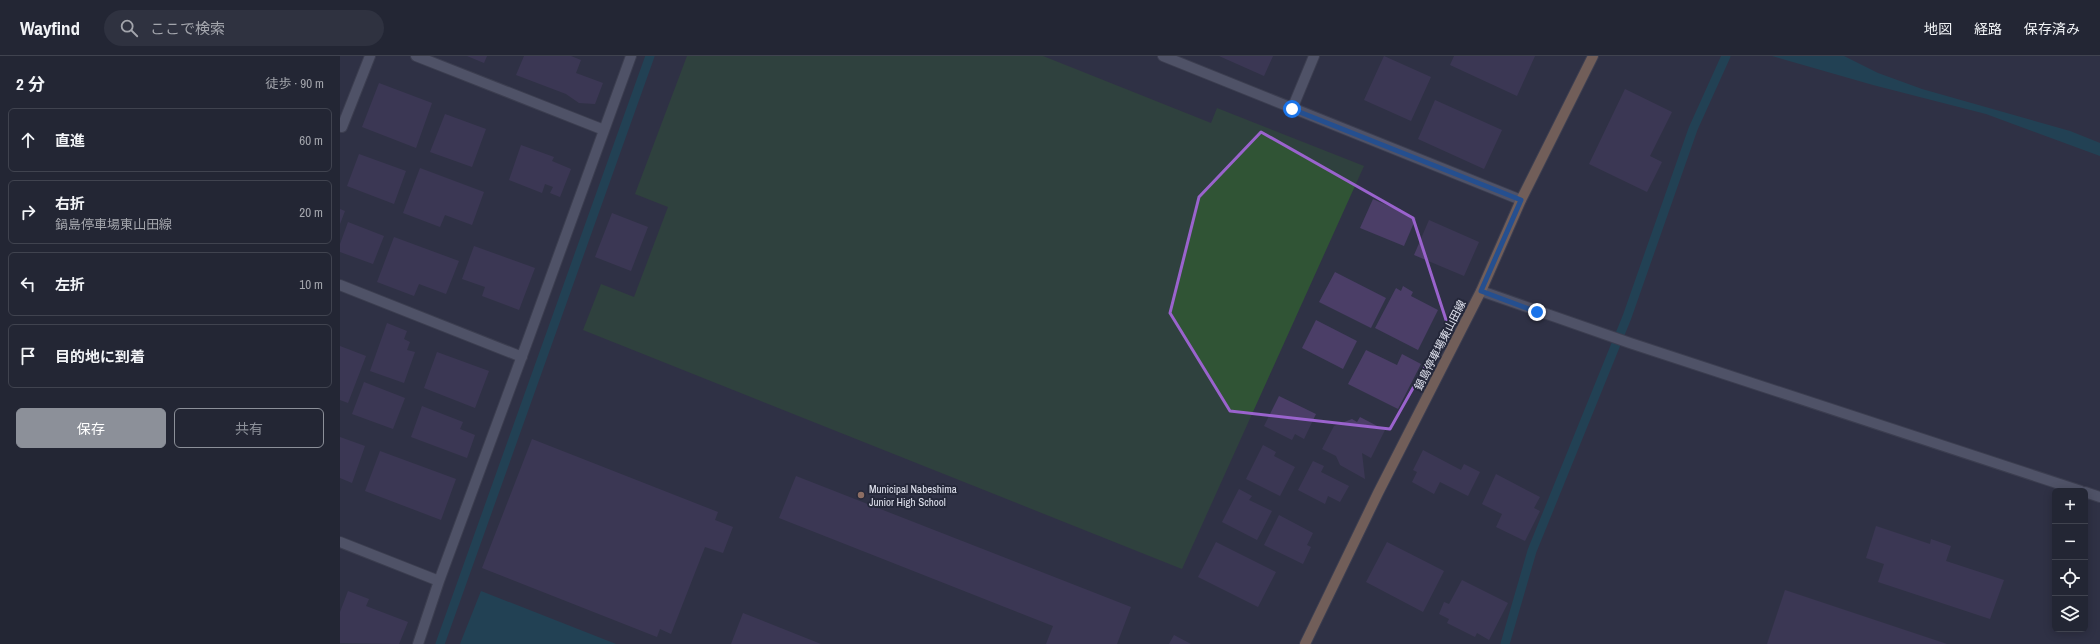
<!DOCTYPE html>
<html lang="ja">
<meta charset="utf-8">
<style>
:root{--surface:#232634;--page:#2f3240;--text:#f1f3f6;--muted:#a3a5ac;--line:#40434f;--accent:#8c9099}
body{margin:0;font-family:"Archivo Narrow","Noto Sans JP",sans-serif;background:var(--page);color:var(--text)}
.controls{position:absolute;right:12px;bottom:12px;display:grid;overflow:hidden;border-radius:6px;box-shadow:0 2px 10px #0003}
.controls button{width:36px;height:36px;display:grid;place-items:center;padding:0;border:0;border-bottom:1px solid var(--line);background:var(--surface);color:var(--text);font:20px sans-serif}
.stop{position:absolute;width:12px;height:12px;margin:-9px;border:3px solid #1a73e8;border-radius:50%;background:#fff}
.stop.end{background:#1a73e8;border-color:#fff;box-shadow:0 1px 4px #0008}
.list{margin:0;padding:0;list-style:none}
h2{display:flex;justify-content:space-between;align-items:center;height:52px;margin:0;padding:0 16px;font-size:17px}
h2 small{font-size:13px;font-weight:400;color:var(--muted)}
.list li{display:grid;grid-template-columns:26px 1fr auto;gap:12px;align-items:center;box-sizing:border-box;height:64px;margin:0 8px 8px;padding:0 8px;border:1px solid var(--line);border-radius:6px}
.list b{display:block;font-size:15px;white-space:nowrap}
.list p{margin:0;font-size:13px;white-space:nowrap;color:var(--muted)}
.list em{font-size:13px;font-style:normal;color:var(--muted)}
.actions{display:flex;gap:8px;padding:12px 16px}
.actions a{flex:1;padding:9px 0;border:1px solid var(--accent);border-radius:6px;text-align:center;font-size:14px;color:var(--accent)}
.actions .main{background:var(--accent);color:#fff}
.icon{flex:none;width:22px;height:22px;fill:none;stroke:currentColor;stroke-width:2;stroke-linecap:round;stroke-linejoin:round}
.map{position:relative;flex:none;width:1760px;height:588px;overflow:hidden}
header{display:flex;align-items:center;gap:24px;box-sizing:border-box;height:56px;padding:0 20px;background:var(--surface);border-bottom:1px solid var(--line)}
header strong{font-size:19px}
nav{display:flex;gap:22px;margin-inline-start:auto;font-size:14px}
.search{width:280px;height:36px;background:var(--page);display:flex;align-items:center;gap:10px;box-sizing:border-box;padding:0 14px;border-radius:22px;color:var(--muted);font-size:15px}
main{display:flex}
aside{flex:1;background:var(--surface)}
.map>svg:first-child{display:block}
.green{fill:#305435}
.water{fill:#135567}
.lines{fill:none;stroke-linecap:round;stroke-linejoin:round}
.stream{stroke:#135567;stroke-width:9}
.building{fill:#4b3e67}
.minor-casing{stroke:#4c4e5e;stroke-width:12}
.major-casing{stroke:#4c4e5e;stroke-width:12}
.minor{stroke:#777b91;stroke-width:10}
.major{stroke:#c29471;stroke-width:10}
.route{stroke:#1a73e8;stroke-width:5}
.marked{fill:none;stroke:#9a63cd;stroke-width:3;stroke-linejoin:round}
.education-dot{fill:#8d6e63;stroke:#25283a;stroke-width:1.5}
.labels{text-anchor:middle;stroke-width:4;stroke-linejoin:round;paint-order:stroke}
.street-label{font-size:11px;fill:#e1e3ef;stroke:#25283a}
.poi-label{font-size:11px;fill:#e1e3ef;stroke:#25283a;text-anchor:start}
</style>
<header>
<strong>Wayfind</strong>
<div class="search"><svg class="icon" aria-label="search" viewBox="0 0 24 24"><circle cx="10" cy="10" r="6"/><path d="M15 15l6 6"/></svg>ここで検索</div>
<nav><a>地図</a><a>経路</a><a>保存済み</a></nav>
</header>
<main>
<aside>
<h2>2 分<small>徒歩 · 90 m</small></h2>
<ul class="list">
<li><svg class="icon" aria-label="ahead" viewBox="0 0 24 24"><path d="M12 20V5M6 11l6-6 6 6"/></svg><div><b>直進</b></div><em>60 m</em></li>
<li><svg class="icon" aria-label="right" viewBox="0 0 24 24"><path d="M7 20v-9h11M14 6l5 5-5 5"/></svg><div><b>右折</b><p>鍋島停車場東山田線</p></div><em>20 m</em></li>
<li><svg class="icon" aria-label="left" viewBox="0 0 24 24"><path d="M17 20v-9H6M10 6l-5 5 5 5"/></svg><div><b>左折</b></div><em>10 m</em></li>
<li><svg class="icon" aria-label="arrive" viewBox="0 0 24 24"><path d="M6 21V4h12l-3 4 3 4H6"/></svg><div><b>目的地に到着</b></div></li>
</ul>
<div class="actions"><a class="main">保存</a><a>共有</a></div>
</aside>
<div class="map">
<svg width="1760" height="588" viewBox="0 0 1760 588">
<rect width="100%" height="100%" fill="#2f3245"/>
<path class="green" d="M347 0H703L871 67 877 52 1024 110 842 513 243 274 261 228 294 241 328 151 295 138Z"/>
<path class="water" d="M1432 0H1504L1538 17 1582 33 1730 75 1760 87V100L1646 58 1533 29Z
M141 535 276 588H120Z"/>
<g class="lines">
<path class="stream" d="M100 588 310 0
M1165 588 1192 495 1287 261 1353 73 1386 0"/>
</g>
<path class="building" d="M127 0H147L144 7Z
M184 0H231L241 4 236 17 263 27 255 48 239 47 226 38 176 19Z
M879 0H933L924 20Z
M1044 0 1091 21 1071 65 1024 44Z
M1114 0H1195L1177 40 1110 9Z
M39 27 92 47 76 92 22 71Z
M1285 33 1332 56 1310 100 1322 106 1307 136 1249 108Z
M1095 44 1162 74 1144 113 1078 83Z
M105 58 146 73 132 111 90 96Z
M181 89 214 101 212 105 231 113 220 141 210 137 213 131 205 128 202 137 169 124Z
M19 98 66 115 54 148 7 130Z
M80 112 144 136 132 169 105 159 100 171 63 157Z
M1033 143 1076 162 1064 190 1020 172Z
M0 153 5 155 0 168Z
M272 157 308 171 291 215 255 201Z
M1089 164 1139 186 1124 220 1074 199Z
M8 166 44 180 33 208 0 196V188Z
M54 181 119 205 106 238 79 228 74 240 37 226Z
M134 190 195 212 179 254 142 240 145 231 122 223Z
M995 216 1046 242 1031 272 979 246Z
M1063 230 1073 236 1071 240 1098 254 1078 294 1035 272 1056 232 1061 235Z
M976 264 1017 285 1003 313 962 292Z
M47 267 67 275 64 283 70 286 67 294 75 296 64 327 30 315Z
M0 290 26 300 8 347 0 344Z
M1026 294 1057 309 1062 298 1081 308 1058 353 1008 328Z
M97 296 149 315 135 352 84 332Z
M24 326 65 342 53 373 12 358Z
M939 340 976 358 964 383 955 378 952 384 924 370Z
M82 350 123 366 120 373 135 379 127 402 71 381Z
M1020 361 1045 374 1031 402 1022 397 1025 423 1000 409 996 400 982 393 994 370 1012 363 1017 366Z
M0 381 25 390 12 427 0 422Z
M192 383 378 456 375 464 393 471 383 497 365 491 331 578 320 573 317 581 142 512Z
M923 389 936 396 934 400 955 411 940 440 906 423Z
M1083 394 1121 414 1124 408 1140 416 1128 440 1100 426 1094 438 1072 426 1077 416 1073 414Z
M40 395 116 423 101 464 25 435Z
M973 405 984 410 981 416 1009 430 1000 446 988 440 985 448 958 434Z
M1156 418 1200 441 1194 452 1200 455 1185 485 1156 471 1162 458 1142 448Z
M456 420 791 551 777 588H706L713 570 439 462Z
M899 433 912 440 909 444 932 455 917 484 882 466Z
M939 459 973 477 967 489 971 491 963 508 924 489Z
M1536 470 1590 488 1591 483 1611 490 1606 505 1664 524 1650 563 1538 526 1544 508 1526 502Z
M876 486 936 516 918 551 858 521Z
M1047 486 1104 515 1083 556 1026 526Z
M1122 524 1168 547 1149 584 1137 577 1135 581 1107 567 1109 563 1099 558 1104 546 1109 548Z
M1445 534 1607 588H1427Z
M8 535 29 543 26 550 68 566 59 588 0 587V556Z
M403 557 481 588H391Z
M834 579 851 588H829Z"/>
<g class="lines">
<defs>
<path id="minor" d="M76 0 264 74
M823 0 1181 144
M952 53 974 0
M2 71 30 0
M0 229 182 301
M1141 235 1290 287 1741 435
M1745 436 1760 441
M0 486 99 525
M78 588 99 525 189 281 291 0"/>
<path id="major" d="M965 588 1038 437 1141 235 1181 144 1253 0"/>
</defs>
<use href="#minor" class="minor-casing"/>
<use href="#major" class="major-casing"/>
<use href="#minor" class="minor"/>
<use href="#major" class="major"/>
</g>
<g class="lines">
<path class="route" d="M952 53 1181 144 1141 235 1197 256"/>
</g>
<path d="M0 0H1760V588H0ZM921 76 1073 162 1108 270 1050 373 890 355 830 257 859 141Z" fill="#2f3245" fill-opacity=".55" fill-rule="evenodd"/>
<path class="marked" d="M921 76 1073 162 1108 270 1050 373 890 355 830 257 859 141Z"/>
<circle class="education-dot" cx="521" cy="439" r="4"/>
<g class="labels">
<g class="street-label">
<text transform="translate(1100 289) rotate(-63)" y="4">鍋島停車場東山田線</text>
</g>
<g class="poi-label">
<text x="529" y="437">Municipal Nabeshima<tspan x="529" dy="13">Junior High School</tspan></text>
</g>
</g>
</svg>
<div class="controls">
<button>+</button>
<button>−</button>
<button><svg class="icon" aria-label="locate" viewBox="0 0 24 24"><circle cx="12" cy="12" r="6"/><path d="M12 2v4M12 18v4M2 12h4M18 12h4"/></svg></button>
<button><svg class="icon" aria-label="layers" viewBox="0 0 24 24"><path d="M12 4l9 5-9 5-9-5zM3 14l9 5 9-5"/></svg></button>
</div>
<div class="stop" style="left:952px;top:53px"></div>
<div class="stop end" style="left:1197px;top:256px"></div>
</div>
</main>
